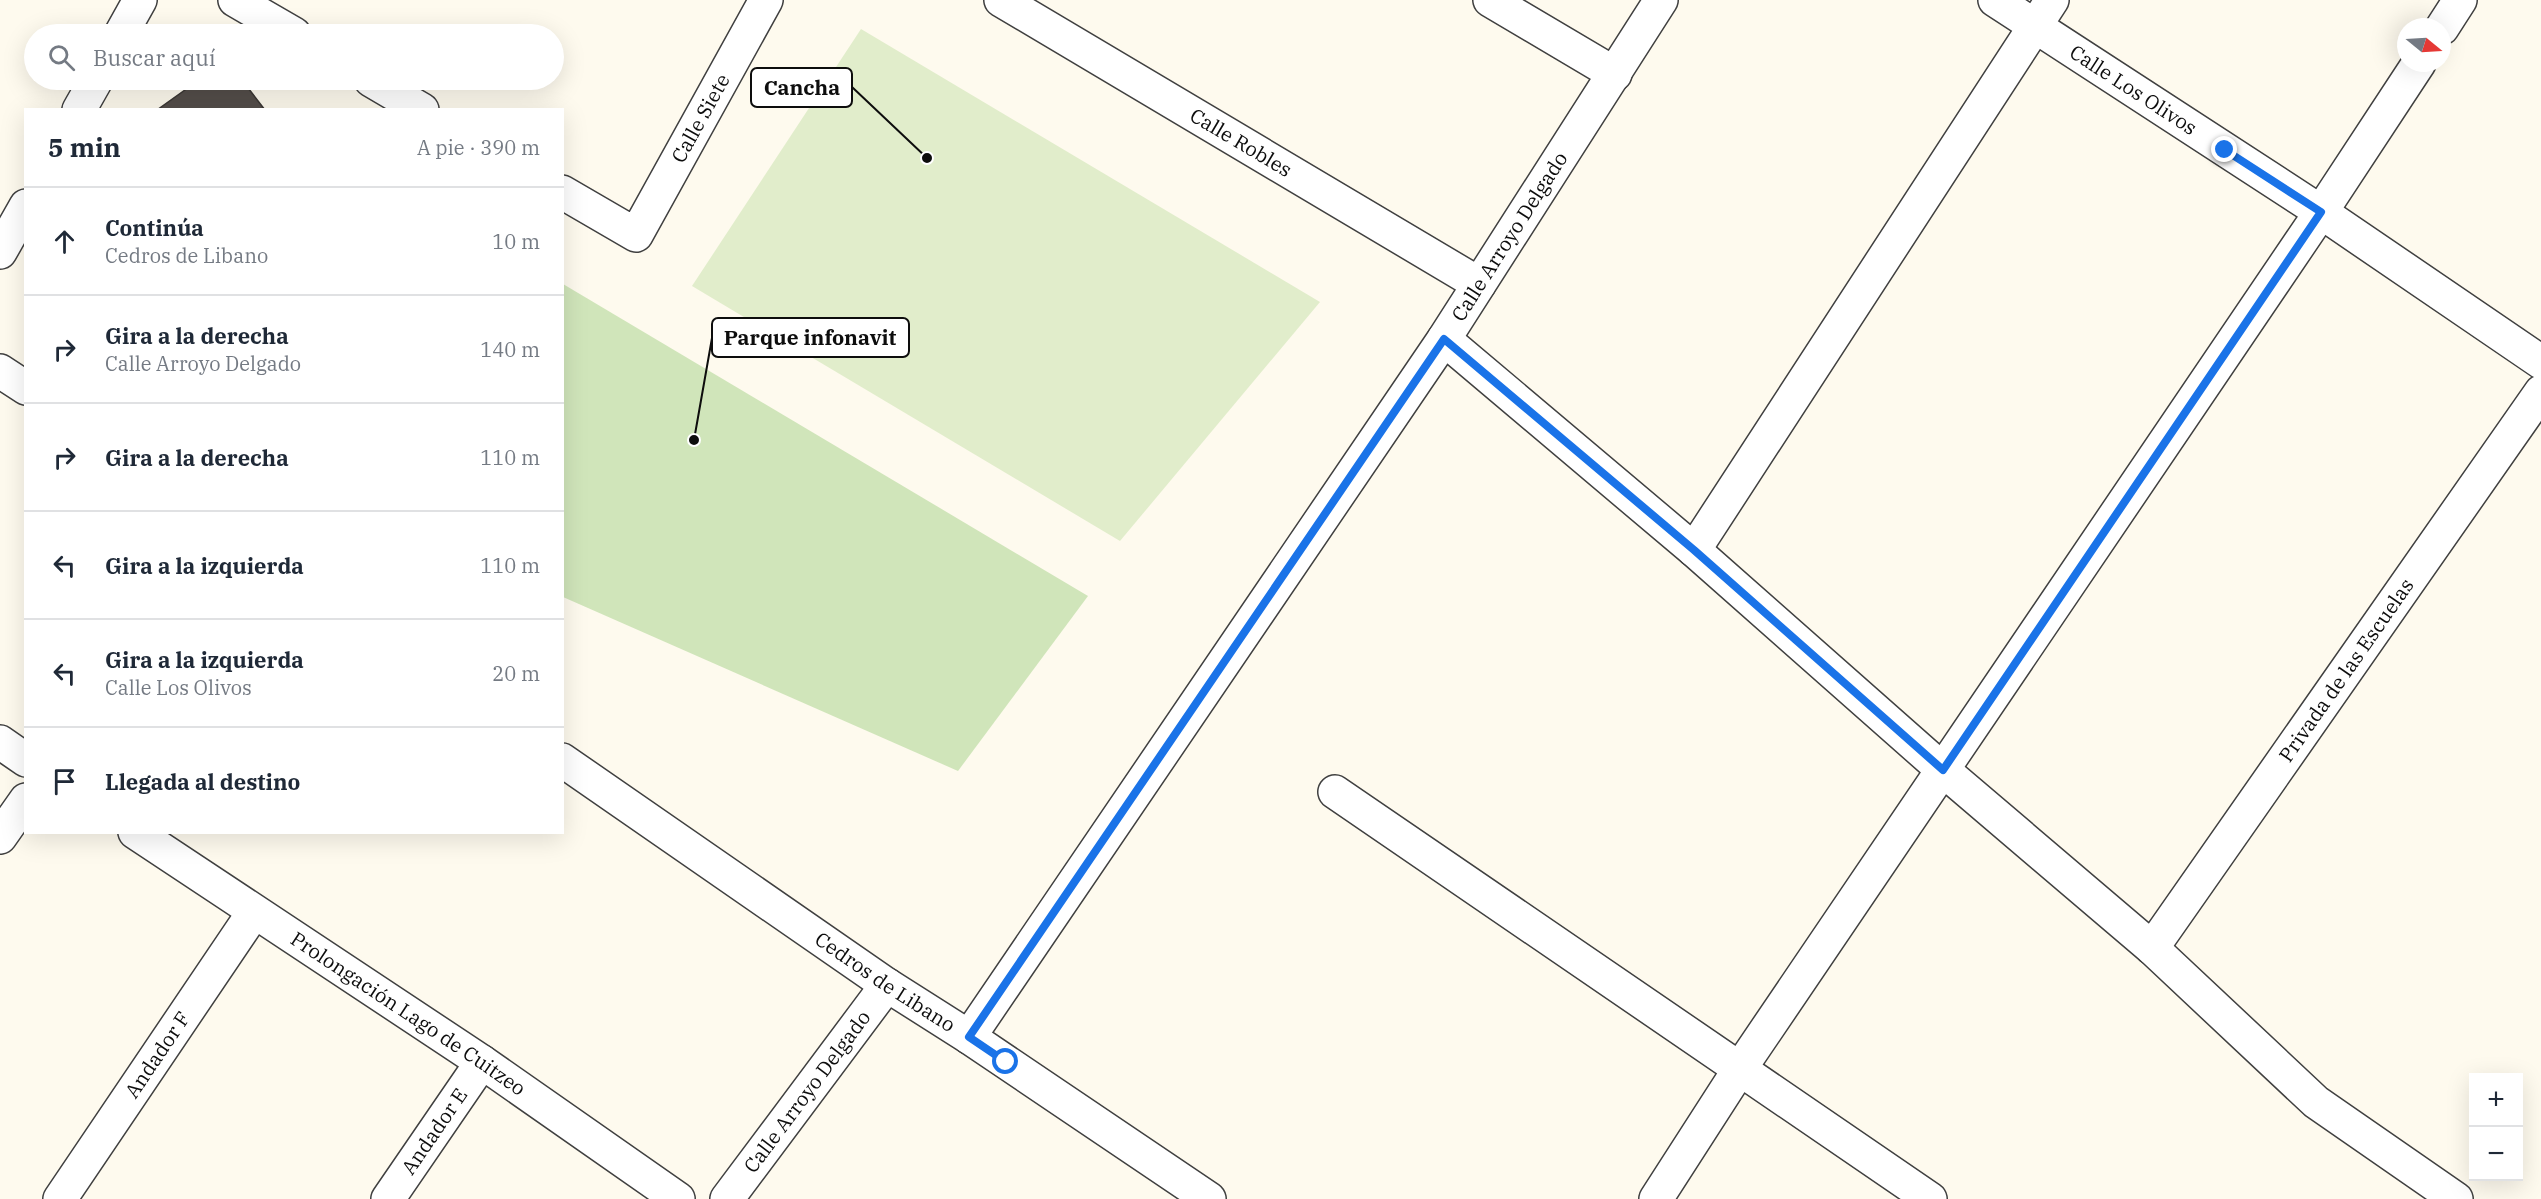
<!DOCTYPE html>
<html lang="es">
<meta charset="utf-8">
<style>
:root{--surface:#fff;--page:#f6f6f7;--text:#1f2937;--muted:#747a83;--line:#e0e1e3}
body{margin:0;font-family:"IBM Plex Serif",serif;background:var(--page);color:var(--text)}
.controls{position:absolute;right:18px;bottom:18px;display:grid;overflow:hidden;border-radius:0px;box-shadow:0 6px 24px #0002}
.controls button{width:54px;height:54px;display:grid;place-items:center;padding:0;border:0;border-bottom:2px solid var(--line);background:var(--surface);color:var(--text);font:30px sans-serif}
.compass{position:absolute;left:2397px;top:18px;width:54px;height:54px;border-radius:50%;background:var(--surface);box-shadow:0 6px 24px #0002;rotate:108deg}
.stop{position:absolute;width:18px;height:18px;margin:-14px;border:4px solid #1a73e8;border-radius:50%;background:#fff}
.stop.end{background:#1a73e8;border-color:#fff;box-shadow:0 2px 6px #0008}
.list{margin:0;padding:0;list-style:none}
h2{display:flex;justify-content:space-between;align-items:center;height:78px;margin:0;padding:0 24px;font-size:26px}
h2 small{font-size:20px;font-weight:400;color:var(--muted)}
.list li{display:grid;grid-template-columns:39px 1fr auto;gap:18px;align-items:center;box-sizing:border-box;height:108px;padding:0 24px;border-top:2px solid var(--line)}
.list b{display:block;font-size:22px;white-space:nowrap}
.list p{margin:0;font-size:20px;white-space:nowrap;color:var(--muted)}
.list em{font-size:20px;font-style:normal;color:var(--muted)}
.icon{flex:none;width:33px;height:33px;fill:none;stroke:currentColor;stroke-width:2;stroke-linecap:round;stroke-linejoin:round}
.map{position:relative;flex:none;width:2541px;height:1199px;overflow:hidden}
.search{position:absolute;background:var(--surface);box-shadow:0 6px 24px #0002;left:24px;top:24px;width:540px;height:66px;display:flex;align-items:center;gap:15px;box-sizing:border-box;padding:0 21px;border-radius:33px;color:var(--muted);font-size:22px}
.panel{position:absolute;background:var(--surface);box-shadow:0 6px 24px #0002;left:24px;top:108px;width:540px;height:726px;border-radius:0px}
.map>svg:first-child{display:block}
.green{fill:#d0e5ba}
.pitch{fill:#e1edcb}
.building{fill:#544e4a;stroke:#3b3734;stroke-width:1.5}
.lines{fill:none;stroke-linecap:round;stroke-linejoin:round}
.minor-casing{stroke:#404040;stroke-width:36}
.minor{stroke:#fff;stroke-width:33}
.route{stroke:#1a73e8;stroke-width:8}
.labels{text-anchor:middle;stroke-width:6;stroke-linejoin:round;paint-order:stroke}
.street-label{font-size:20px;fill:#0d0d0d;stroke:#fff}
.leader{fill:none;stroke:#0d0d0d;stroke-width:2}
.callout-dot{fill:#0d0d0d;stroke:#fff;stroke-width:2}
.callout{fill:#fff;stroke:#0d0d0d;stroke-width:2}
.callout-label{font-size:21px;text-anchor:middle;font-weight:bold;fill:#0d0d0d}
</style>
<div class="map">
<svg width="2541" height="1199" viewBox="0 0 2541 1199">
<rect width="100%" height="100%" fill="#fefaee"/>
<path class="green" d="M563 284 1088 596 958 771 563 597Z"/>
<path class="pitch" d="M861 29 1320 302 1120 541 692 286Z"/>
<path class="building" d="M199 80H242L265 110H157Z"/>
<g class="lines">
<defs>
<g id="minor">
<path d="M235 0 294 34"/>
<path id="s1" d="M1001 0 1479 284"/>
<path d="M1490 0 1615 74"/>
<path id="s2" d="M1995 0 2321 212 2541 362"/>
<path d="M2442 28 2460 0"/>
<path d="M121 34 140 0"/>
<path d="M371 80 422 110"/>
<path d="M79 110 96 80"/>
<path id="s3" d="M562 192 636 235 766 0"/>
<path d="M0 252 26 206"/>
<path d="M1444 339 1694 550 1943 770 2152 948 2316 1102 2456 1199"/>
<path d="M0 371 26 388"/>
<path d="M1694 550 2052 0"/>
<path d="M0 742 26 760"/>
<path id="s4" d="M562 760 887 985 969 1037 1209 1199"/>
<path d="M1335 792 1930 1199"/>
<path id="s5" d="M135 832 482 1062 678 1199"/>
<path d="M0 837 26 800"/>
<path id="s6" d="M2152 948 2541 392"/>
<path id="s7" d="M969 1037 1444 339 1661 0"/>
<path id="s8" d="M60 1199 254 912"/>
<path id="s9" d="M388 1199 482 1062"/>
<path id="s10" d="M727 1199 887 985"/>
<path d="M1656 1199 1739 1070 2321 212 2419 63"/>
</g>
</defs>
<use href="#minor" class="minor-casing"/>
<use href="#minor" class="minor"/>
</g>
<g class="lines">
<path class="route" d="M1006 1062 969 1037 1444 339 1694 550 1943 770 2321 212 2225 150"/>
</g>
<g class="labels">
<g class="street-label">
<text dy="7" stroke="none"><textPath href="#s2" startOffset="165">Calle Los Olivos</textPath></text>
<text dy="7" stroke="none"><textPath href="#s3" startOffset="219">Calle Siete</textPath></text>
<text dy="7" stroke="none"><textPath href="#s1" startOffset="279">Calle Robles</textPath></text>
<text dy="7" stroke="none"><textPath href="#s7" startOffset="966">Calle Arroyo Delgado</textPath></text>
<text dy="7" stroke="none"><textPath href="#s6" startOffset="339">Privada de las Escuelas</textPath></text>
<text dy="7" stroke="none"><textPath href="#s4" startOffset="392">Cedros de Libano</textPath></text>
<text dy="7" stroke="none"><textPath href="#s5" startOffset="328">Prolongación Lago de Cuitzeo</textPath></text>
<text dy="7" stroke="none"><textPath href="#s8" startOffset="174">Andador F</textPath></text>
<text dy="7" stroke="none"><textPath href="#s10" startOffset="134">Calle Arroyo Delgado</textPath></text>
<text dy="7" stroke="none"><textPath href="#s9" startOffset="82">Andador E</textPath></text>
</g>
</g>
<path class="leader" d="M927 158L852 87M694 440L712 338"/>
<g class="callout-dot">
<circle cx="927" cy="158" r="6"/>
<circle cx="694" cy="440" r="6"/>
</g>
<g class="callout">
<rect x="751" y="68" width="101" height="39" rx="6"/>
<rect x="712" y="318" width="197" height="39" rx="6"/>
</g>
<g class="callout-label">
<text x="802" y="95">Cancha</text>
<text x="810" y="345">Parque infonavit</text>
</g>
</svg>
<div class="controls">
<button>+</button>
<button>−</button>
</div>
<svg class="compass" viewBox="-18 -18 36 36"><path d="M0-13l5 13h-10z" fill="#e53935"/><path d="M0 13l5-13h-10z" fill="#747a83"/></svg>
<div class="stop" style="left:1006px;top:1062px"></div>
<div class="stop end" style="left:2225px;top:150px"></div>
<div class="search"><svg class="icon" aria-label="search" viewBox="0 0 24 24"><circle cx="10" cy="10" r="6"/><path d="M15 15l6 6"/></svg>Buscar aquí</div>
<section class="panel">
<h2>5 min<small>A pie · 390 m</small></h2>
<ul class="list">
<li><svg class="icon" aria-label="ahead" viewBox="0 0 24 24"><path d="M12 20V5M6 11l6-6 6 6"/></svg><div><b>Continúa</b><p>Cedros de Libano</p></div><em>10 m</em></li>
<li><svg class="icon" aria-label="right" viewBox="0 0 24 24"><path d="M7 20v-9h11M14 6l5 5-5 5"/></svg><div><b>Gira a la derecha</b><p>Calle Arroyo Delgado</p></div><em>140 m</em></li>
<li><svg class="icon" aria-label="right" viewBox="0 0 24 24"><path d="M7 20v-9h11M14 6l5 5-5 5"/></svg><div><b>Gira a la derecha</b></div><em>110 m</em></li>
<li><svg class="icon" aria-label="left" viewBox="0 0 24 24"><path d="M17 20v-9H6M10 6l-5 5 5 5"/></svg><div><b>Gira a la izquierda</b></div><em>110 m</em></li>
<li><svg class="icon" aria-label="left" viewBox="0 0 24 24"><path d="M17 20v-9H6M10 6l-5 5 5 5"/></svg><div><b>Gira a la izquierda</b><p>Calle Los Olivos</p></div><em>20 m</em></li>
<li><svg class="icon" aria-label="arrive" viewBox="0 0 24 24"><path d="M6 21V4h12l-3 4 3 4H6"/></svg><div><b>Llegada al destino</b></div></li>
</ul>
</section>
</div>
